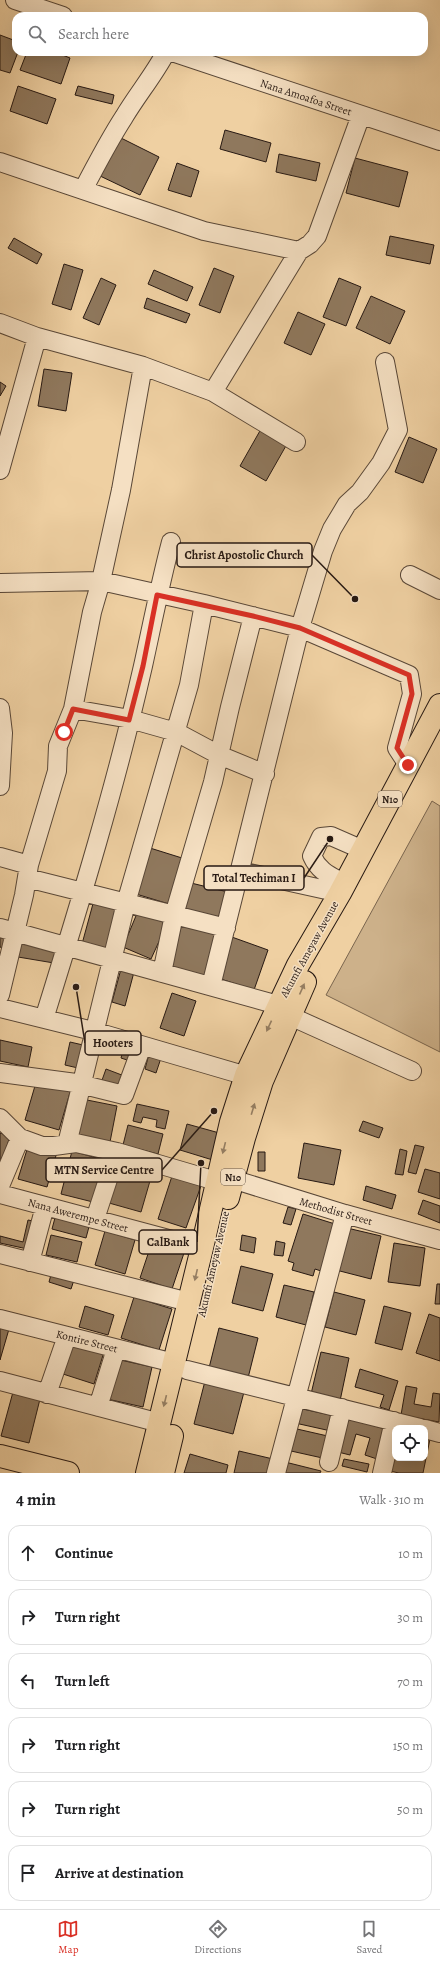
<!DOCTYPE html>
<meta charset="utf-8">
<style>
:root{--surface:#fff;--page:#f6f6f6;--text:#202124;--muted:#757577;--line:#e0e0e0;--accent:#d93025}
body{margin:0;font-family:Alegreya,serif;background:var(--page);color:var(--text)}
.controls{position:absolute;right:12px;bottom:12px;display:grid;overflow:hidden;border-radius:8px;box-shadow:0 4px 16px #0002}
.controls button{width:36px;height:36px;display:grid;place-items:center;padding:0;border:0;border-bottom:1px solid var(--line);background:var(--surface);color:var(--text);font:20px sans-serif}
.stop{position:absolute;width:12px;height:12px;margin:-9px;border:3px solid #d93025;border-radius:50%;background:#fff}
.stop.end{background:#d93025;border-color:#fff;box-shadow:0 1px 4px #0008}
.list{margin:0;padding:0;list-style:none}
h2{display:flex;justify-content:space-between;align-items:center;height:52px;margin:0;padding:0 16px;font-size:17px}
h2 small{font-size:13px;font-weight:400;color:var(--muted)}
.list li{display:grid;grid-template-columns:26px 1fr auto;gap:12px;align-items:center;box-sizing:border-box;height:56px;margin:0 8px 8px;padding:0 8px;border:1px solid var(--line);border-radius:12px}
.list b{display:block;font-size:15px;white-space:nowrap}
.list em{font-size:13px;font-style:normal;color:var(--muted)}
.icon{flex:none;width:22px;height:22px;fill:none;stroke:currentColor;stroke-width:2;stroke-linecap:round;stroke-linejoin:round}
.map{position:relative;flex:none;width:440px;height:1473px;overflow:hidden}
.search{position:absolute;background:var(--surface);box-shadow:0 4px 16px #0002;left:12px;right:12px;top:12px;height:44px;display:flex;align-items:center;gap:10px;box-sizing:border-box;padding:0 14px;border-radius:12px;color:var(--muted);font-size:15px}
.sheet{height:436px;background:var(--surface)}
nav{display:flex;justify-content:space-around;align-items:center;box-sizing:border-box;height:56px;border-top:1px solid var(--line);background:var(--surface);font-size:11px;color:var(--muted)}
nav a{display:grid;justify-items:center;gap:2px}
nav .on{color:var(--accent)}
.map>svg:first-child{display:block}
.green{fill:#cdb18a;stroke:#7a654e}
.building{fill:#8f785d;stroke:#271913}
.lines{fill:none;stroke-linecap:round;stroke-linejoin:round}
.minor-casing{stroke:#594737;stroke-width:20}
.major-casing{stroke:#271913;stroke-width:24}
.highway-casing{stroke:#271913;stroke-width:24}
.minor{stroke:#f5e0c3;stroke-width:18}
.major{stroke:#efd0a2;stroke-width:22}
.highway{stroke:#efd0a2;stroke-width:22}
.oneway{fill:#957e62}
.route{stroke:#d93025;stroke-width:5}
.labels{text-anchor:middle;stroke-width:3;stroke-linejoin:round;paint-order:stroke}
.shield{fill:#f5e0c3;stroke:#655548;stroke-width:1}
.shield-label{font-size:10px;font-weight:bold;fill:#271913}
.street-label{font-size:11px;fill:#271913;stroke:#f5e0c3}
.leader{fill:none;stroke:#271913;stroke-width:1.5}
.callout-dot{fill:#271913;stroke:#f5e0c3;stroke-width:1.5}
.callout{fill:#f5e0c3;stroke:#271913;stroke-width:1.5}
.callout-label{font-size:12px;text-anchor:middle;font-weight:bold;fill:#271913}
</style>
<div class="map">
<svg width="440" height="1473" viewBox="0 0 440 1473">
<rect width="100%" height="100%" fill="#efd0a2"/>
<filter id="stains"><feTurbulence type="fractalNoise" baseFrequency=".005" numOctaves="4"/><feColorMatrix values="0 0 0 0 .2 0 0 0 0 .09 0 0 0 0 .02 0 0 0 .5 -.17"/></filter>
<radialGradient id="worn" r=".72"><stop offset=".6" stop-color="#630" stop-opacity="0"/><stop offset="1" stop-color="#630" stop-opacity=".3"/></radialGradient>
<path class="green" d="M432 801 440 806V1052L326 995Z"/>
<path class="building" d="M0 35 16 41V52H18L10 73 0 70Z
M27 52H55L70 58 61 84 20 70Z
M18 86 56 99 47 124 10 111Z
M78 86 114 95 112 104 75 95Z
M225 130 271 143 266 162 220 149Z
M117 136 159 157 140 195 98 175Z
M279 154 320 163 316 181 276 172Z
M355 158 408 172 399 207 346 193Z
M177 163 199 171 191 197 168 190Z
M390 236 434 245 430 264 386 255Z
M14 238 42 254 37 264 8 248Z
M64 264 83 270 71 310 52 304Z
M214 268 234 276 220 313 199 305Z
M154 270 193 287 187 301 148 284Z
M101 278 116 285 99 325 83 318Z
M339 278 361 287 346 326 323 317Z
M371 296 405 311 390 344 356 328Z
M147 298 190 314 186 323 144 308Z
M298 312 325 324 311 355 284 343Z
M44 369 72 373 66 411 38 406Z
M0 382 6 386 0 396Z
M261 429 287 444 266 481 240 466Z
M409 437 437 449 423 483 395 472Z
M150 848 182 858 169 904 136 894Z
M191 883 228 892 222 919 184 910Z
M94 900 119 907 108 951 82 944Z
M138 911 167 924 151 959 123 947Z
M183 920 217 930 204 976 170 966Z
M0 934 9 937 5 949 0 947Z
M229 936 268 950 254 990 215 977Z
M21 943 57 949 54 963 18 957Z
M121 969 134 972 125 1006 112 1002Z
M172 993 196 1001 184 1036 160 1028Z
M0 1040 32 1047 28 1067 0 1061Z
M70 1042 83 1045 78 1068 65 1065Z
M125 1043 135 1046 130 1061 121 1058Z
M149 1054 161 1058 156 1073 145 1069Z
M106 1069 127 1077 122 1090 101 1083Z
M37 1079 71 1089 59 1130 25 1120Z
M82 1099 117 1106 110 1142 75 1135Z
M137 1104 169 1111 165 1129 156 1127 157 1120 143 1117 141 1123 133 1121Z
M363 1121 383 1128 379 1138 359 1131Z
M187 1124 223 1134 216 1161 180 1150Z
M128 1125 163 1134 158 1154 123 1145Z
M0 1133 10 1136 3 1160 0 1159Z
M29 1143 57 1152 47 1187 18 1179Z
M304 1143 341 1150 334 1185 298 1178Z
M415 1145 424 1147 416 1174 408 1172Z
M400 1149 407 1151 403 1175 395 1174Z
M72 1151 104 1160 93 1202 61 1194Z
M258 1152H265V1171H258Z
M120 1165 152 1174 141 1212 109 1203Z
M425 1169 440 1173V1199L418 1192Z
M173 1173 202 1183 186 1228 158 1219Z
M366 1186 396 1195 392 1209 363 1200Z
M423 1200 440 1206V1223L418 1214Z
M288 1207 296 1209 291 1225 283 1223Z
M56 1214 90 1223 86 1238 52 1229Z
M303 1214 335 1224 321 1271 315 1269 313 1276 292 1270 294 1263 288 1261Z
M28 1220 38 1222 32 1250 0 1243V1236L23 1242Z
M347 1228 381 1236 371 1279 336 1270Z
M105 1231 135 1240 125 1274 95 1265Z
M51 1235 82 1242 77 1262 46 1255Z
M242 1235 256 1238 254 1253 240 1250Z
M276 1241 285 1243 283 1256 274 1255Z
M152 1242 184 1253 172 1289 140 1278Z
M394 1243 425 1248 420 1286 388 1282Z
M241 1266 273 1274 263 1311 232 1303Z
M52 1271 75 1277 71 1289 49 1282Z
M437 1284H440V1304H435Z
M284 1285 314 1292 306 1325 276 1317Z
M334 1292 365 1300 356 1335 325 1327Z
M134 1297 172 1309 159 1350 121 1338Z
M85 1306 114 1315 108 1335 79 1327Z
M384 1306 411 1313 402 1350 375 1343Z
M429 1314 440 1318V1361L416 1353Z
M0 1327 9 1329 0 1360Z
M219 1328 258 1338 247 1382 208 1372Z
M74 1343 104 1352 94 1384 63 1374Z
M321 1352 349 1358 340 1401 311 1394Z
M116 1359 152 1367 143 1407 107 1399Z
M360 1369 398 1381 389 1410 380 1407 384 1395 355 1387Z
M205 1381 244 1392 233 1434 194 1424Z
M406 1386 417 1388 414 1404 431 1407 433 1393 440 1394 439 1422 401 1415Z
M13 1392 40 1399 29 1443 1 1436Z
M298 1408 335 1416 331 1431 295 1423Z
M348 1418 385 1429 377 1459 365 1455 370 1438 356 1434 350 1455 338 1452Z
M297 1429 332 1437 327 1459 291 1451Z
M425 1437 430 1439 423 1473H399L390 1471 395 1449V1458H425Z
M239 1451 273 1459 270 1473H234Z
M190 1454 228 1465 226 1473H184Z
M344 1459 369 1464 367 1472 342 1466Z
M285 1462 321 1471 320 1473H282Z"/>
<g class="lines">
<defs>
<path id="minor" d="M15 0 63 16
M172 52 440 141
M0 162 204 231 299 251
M83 190C96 165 109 140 124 117 137 95 154 75 166 52
M0 323 37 337 143 366 213 392 299 251 310 244 317 236 361 115
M213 392 296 442
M0 470 37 337
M410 575 440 590
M0 583 101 581 204 604 300 628 409 675 412 694 397 748 408 765
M0 708 3 733 0 786
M73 709 130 719 176 732 219 755 265 774
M0 857 29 865
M240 871 340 893
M27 878 226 928
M345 884C331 876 319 872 312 856L321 837 331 836 363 850
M0 928 278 1005
M162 973 174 915 213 782 230 707 253 616
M211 986 300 628 323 551 332 529 347 504 360 492 381 463 398 430 385 362
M0 995 24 895 29 865 57 771 58 746 73 709 92 612 101 581 121 490 143 366
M0 1008 93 1031 257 1079
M290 1016 412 1071
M44 1019C80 903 116 785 143 666 152 625 160 584 171 542
M0 1073 76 1083 124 1095 142 1046
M0 1118 20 1138 42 1146H54L76 1143 117 1152 216 1181
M67 1144 126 903 189 685 204 604
M232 1179 345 1214 440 1240
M0 1186 20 1138
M0 1194 202 1248
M95 1219 117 1152
M0 1254 189 1302
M30 1262 45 1206
M0 1319 174 1363
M187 1370 420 1428
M0 1381 160 1423
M47 1394 67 1336
M98 1407 116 1349
M425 1429 440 1433
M329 1462 342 1408
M276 1473 345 1214
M382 1473 394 1421"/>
<path id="major" d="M0 1456 68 1473"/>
<path id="highway" d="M228 1198 244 1138 262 1081 305 982
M147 1473 202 1248 231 1122 246 1075 298 965 340 893 440 705
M163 1473 172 1436"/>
</defs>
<use href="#minor" class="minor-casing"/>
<use href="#major" class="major-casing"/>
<use href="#highway" class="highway-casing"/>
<use href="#minor" class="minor"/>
<use href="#major" class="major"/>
<use href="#highway" class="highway"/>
</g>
<defs><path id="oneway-solid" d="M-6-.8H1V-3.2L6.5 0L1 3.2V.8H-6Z"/></defs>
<g class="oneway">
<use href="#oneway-solid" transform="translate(302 989) rotate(-66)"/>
<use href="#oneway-solid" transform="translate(269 1026) rotate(115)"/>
<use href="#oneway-solid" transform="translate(253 1109) rotate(-73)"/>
<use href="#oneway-solid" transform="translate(224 1148) rotate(104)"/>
<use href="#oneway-solid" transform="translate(196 1275) rotate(103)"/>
<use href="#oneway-solid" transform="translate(165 1401) rotate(104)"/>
</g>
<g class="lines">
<path class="route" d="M64 732 73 709 129 720 143 666 157 595 253 616 300 628 409 675 412 694 397 748 408 765"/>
</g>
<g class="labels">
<g class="shield">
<rect x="378" y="791" width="24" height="16" rx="3"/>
<rect x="221" y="1169" width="24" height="16" rx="3"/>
</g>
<g class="shield-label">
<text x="390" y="803">N10</text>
<text x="233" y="1181">N10</text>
</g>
<g class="street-label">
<text transform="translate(306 97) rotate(18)" y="4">Nana Amoafoa Street</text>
<text transform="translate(309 949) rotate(-61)" y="4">Akumfi Ameyaw Avenue</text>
<text transform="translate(336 1211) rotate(16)" y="4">Methodist Street</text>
<text transform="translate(78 1215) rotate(15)" y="4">Nana Awerempe Street</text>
<text transform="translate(213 1264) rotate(-77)" y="4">Akumfi Ameyaw Avenue</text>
<text transform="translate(87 1341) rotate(14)" y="4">Kontire Street</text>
</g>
</g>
<path class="leader" d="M355 599L312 555M330 839L304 878M76 987L85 1043M214 1111L162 1170M201 1163L197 1242"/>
<g class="callout-dot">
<circle cx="355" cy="599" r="4"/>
<circle cx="330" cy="839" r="4"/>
<circle cx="76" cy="987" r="4"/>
<circle cx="214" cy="1111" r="4"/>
<circle cx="201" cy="1163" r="4"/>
</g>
<g class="callout">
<rect x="177" y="543" width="135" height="24" rx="4"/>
<rect x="204" y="866" width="100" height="24" rx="4"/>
<rect x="85" y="1031" width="56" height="24" rx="4"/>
<rect x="46" y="1158" width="116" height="24" rx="4"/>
<rect x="139" y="1230" width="58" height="24" rx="4"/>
</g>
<g class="callout-label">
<text x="244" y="559">Christ Apostolic Church</text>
<text x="254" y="882">Total Techiman I</text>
<text x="113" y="1047">Hooters</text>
<text x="104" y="1174">MTN Service Centre</text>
<text x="168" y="1246">CalBank</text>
</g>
<rect width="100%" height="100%" filter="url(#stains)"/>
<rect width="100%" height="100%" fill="url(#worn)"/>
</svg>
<div class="controls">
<button><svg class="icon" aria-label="locate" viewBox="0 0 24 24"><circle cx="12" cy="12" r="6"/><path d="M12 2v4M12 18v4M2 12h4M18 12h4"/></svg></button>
</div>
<div class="stop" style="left:64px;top:732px"></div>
<div class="stop end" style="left:408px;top:765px"></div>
<div class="search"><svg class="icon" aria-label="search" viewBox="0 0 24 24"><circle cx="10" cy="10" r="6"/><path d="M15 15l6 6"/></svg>Search here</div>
</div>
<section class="sheet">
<h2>4 min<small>Walk · 310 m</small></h2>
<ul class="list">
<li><svg class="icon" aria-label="ahead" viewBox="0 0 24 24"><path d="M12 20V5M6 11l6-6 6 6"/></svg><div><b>Continue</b></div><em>10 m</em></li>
<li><svg class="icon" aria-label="right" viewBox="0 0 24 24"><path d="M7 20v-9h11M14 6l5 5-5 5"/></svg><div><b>Turn right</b></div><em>30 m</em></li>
<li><svg class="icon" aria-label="left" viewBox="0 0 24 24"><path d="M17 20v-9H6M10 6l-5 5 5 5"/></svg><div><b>Turn left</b></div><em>70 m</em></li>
<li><svg class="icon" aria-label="right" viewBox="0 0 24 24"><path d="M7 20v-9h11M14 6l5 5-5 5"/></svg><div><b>Turn right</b></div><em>150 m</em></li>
<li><svg class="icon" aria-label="right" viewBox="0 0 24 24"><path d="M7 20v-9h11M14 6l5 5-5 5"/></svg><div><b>Turn right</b></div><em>50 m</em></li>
<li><svg class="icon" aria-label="arrive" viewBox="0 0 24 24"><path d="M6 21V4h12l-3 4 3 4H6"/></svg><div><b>Arrive at destination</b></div></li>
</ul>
</section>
<nav>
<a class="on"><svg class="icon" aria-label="map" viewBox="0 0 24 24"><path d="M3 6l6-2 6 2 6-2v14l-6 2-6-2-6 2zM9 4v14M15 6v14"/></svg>Map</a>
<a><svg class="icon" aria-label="directions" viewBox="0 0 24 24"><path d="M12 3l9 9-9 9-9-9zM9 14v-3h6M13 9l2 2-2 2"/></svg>Directions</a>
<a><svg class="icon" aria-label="saved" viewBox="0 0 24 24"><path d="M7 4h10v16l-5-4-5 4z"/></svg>Saved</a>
</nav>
